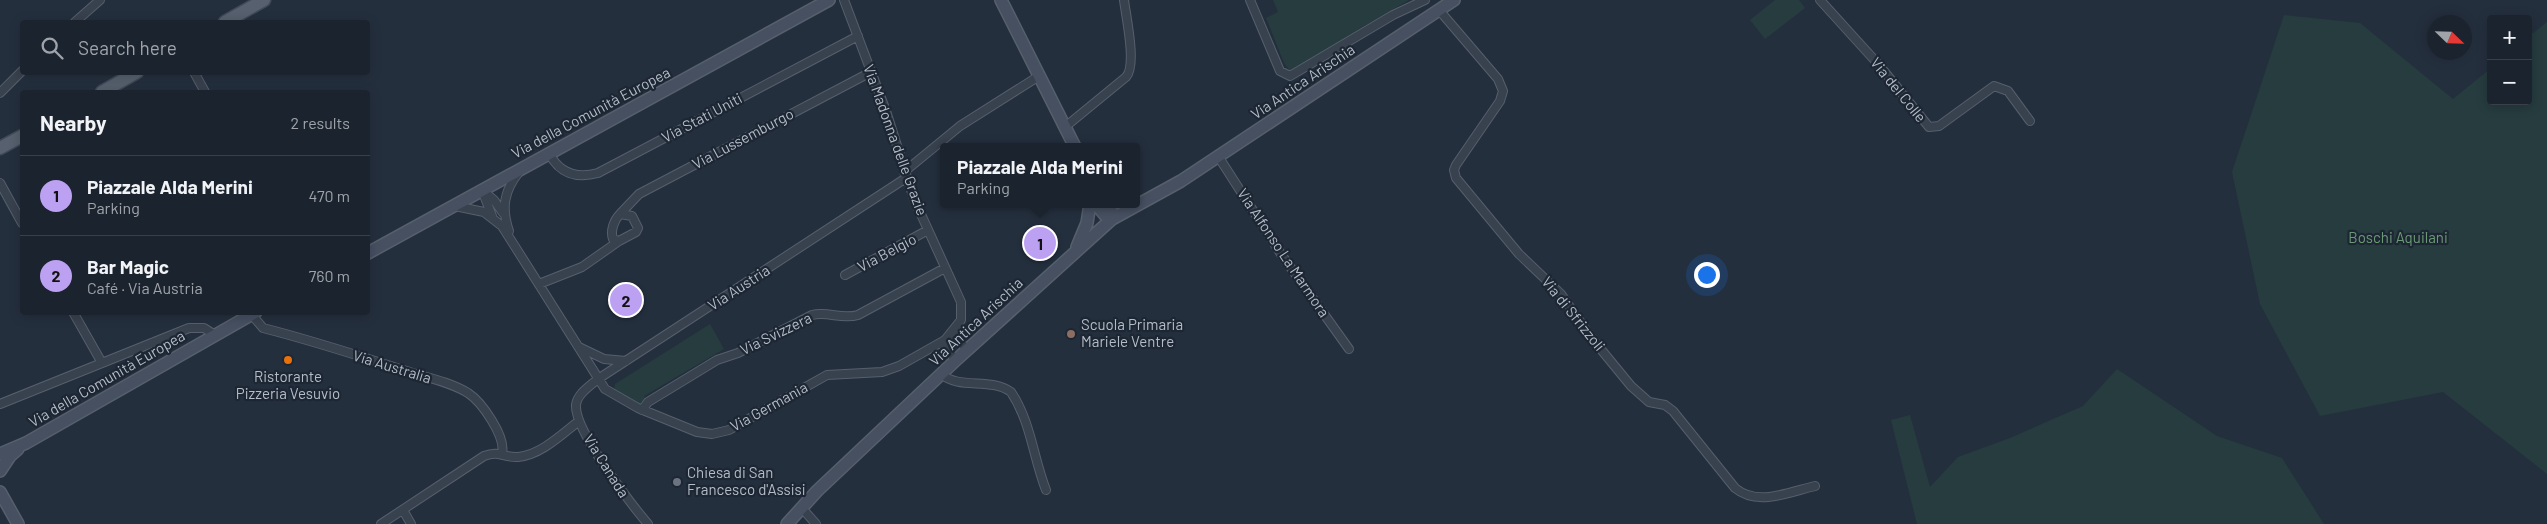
<!DOCTYPE html>
<meta charset="utf-8">
<style>
:root{--surface:#1b232e;--page:#282f3a;--text:#f1f3f6;--muted:#a0a4aa;--line:#39404a;--accent:#bca0f2}
body{margin:0;font-family:Barlow,sans-serif;background:var(--page);color:var(--text)}
.controls{position:absolute;right:15px;top:15px;display:grid;overflow:hidden;border-radius:5px;box-shadow:0 2px 12px #0003}
.controls button{width:45px;height:45px;display:grid;place-items:center;padding:0;border:0;border-bottom:1px solid var(--line);background:var(--surface);color:var(--text);font:25px sans-serif}
.compass{position:absolute;left:2427px;top:15px;width:45px;height:45px;border-radius:50%;background:var(--surface);box-shadow:0 2px 12px #0003;rotate:113deg}
.you{position:absolute;left:1706px;top:274px;width:18px;height:18px;margin:-12px;border:4px solid #fff;border-radius:50%;background:#1a73e8;box-shadow:0 0 0 8px #1a73e833}
.badge{display:grid;place-items:center;width:32px;height:32px;border-radius:50%;background:var(--accent);color:#111;font-size:16px;font-weight:700}
.pin{position:absolute;translate:-50% -50%;border:2px solid #fff;box-shadow:0 1px 5px #0006}
.popup{position:absolute;left:940px;top:143px;width:200px;height:65px;box-sizing:border-box;display:grid;place-content:center;border-radius:5px;background:var(--surface);filter:drop-shadow(0 1px 4px #0005);font-size:16px;white-space:nowrap;color:var(--muted)}
.popup b{font-size:19px;color:var(--text)}
.popup::after{content:'';position:absolute;left:50%;top:100%;margin-left:-10px;border:10px solid transparent;border-top-color:var(--surface)}
.list{margin:0;padding:0;list-style:none}
h2{display:flex;justify-content:space-between;align-items:center;height:65px;margin:0;padding:0 20px;font-size:21px}
h2 small{font-size:16px;font-weight:400;color:var(--muted)}
.list li{display:grid;grid-template-columns:32px 1fr auto;gap:15px;align-items:center;box-sizing:border-box;height:80px;padding:0 20px;border-top:1px solid var(--line)}
.list b{display:block;font-size:19px;white-space:nowrap}
.list p{margin:0;font-size:16px;white-space:nowrap;color:var(--muted)}
.list em{font-size:16px;font-style:normal;color:var(--muted)}
.icon{flex:none;width:28px;height:28px;fill:none;stroke:currentColor;stroke-width:2;stroke-linecap:round;stroke-linejoin:round}
.map{position:relative;flex:none;width:2547px;height:524px;overflow:hidden}
.search{position:absolute;background:var(--surface);box-shadow:0 2px 12px #0003;left:20px;top:20px;width:350px;height:55px;display:flex;align-items:center;gap:12px;box-sizing:border-box;padding:0 18px;border-radius:5px;color:var(--muted);font-size:19px}
.panel{position:absolute;background:var(--surface);box-shadow:0 2px 12px #0003;left:20px;top:90px;width:350px;height:225px;border-radius:5px}
.map>svg:first-child{display:block}
.green{fill:#263c3f}
.lines{fill:none;stroke-linecap:round;stroke-linejoin:round}
.street-casing{stroke:#565f6c;stroke-width:10}
.secondary-casing{stroke:#565f6c;stroke-width:14}
.primary-casing{stroke:#414a57;stroke-width:15}
.street{stroke:#38414e;stroke-width:8}
.secondary{stroke:#465061;stroke-width:11}
.primary{stroke:#56606e;stroke-width:12}
.education-dot{fill:#8d6e63;stroke:#1d2633;stroke-width:2}
.food-dot{fill:#e8710a;stroke:#1d2633;stroke-width:2}
.worship-dot{fill:#6b7280;stroke:#1d2633;stroke-width:2}
.labels{text-anchor:middle;stroke-width:4.5;stroke-linejoin:round;paint-order:stroke}
.street-label{font-size:15px;fill:#b4bcc9;stroke:#1d2633}
.park-label{font-size:15px;fill:#6b9a76;stroke:#1d2633}
.poi-label{font-size:15px;fill:#b4bcc9;stroke:#1d2633;text-anchor:start}
</style>
<div class="map">
<svg width="2547" height="524" viewBox="0 0 2547 524">
<rect width="100%" height="100%" fill="#242f3e"/>
<path class="green" d="M1273 0H1409L1359 29 1298 69 1290 71 1284 63 1266 18 1278 12Z
M1775 0H1799L1805 8 1765 39 1750 20Z
M2284 15 2360 23 2453 99 2491 68V101H2528V37L2547 22V474L2443 392 2320 416 2260 304 2232 172Z
M710 324 724 349 644 396 646 399 637 405 613 395 615 384Z
M2117 369 2217 436 2282 458 2324 524H1917L1891 420 1910 415 1930 487 1958 457 2010 438 2083 406Z"/>
<g class="lines">
<defs>
<path id="street" d="M1250 0 1280 71 1290 76 1393 15 1425 0
M1820 0 1879 65 1929 127 1939 126 1994 86 2008 91 2030 121
M1439 10 1498 79 1503 91 1500 101 1456 165 1454 170 1456 178 1519 254 1561 294 1590 336 1631 386 1649 402 1665 405 1673 411 1735 488C1758 507 1789 492 1815 486
M75 22 100 0
M194 72 205 92
M0 93 22 71
M1065 127 1126 77C1137 65 1126 17 1124 0
M549 153C559 173 576 179 598 173L858 36
M1218 156 1281 254 1349 349
M904 172 960 126 1039 76
M0 183 22 223
M482 190 494 200 503 213
M482 190 492 216
M455 206 484 212 502 226 605 389 638 408 697 432 712 434 729 430 827 375 882 372 899 366 945 340 961 320V302L914 199 886 111 844 0
M620 214 639 194 871 72
M620 214 632 216 638 228 636 232 619 241 613 239C610 231 614 220 620 214Z
M509 231C501 208 504 191 519 172
M845 275 928 230
M539 284 582 267 619 241
M73 312 102 363
M252 315 263 328C310 340 357 355 403 370 424 377 448 381 468 393 482 402 506 437 502 453
M953 333 967 350
M941 343 956 360
M579 347 604 359 626 361
M941 374C960 390 990 377 1011 392 1031 422 1033 457 1046 490
M0 404 189 328H204L215 335
M642 410 648 402 717 360 738 353 812 315C828 311 842 320 858 315L945 268
M801 507 816 524
M403 510 411 524
M381 524 484 456C500 450 504 458 518 457 541 455 562 434 579 421
M648 524C631 504 574 430 576 405 577 394 590 386 598 379L906 178"/>
<path id="secondary" d="M1001 0 1075 147
M1096 204 1105 215 1112 219
M1110 204 1112 219
M1077 247 1087 223 1090 204
M368 253 829 0
M0 454 26 443 256 312
M0 471 10 456 18 449
M0 492 18 524
M787 524 817 491 956 360 1112 219 1181 181 1454 0"/>
<path id="primary" d="M225 22 264 0
M102 92 137 72
M0 148 22 136"/>
</defs>
<use href="#street" class="street-casing"/>
<use href="#secondary" class="secondary-casing"/>
<use href="#primary" class="primary-casing"/>
<use href="#street" class="street"/>
<use href="#secondary" class="secondary"/>
<use href="#primary" class="primary"/>
</g>
<circle class="education-dot" cx="1071" cy="334" r="5"/>
<circle class="food-dot" cx="288" cy="360" r="5"/>
<circle class="worship-dot" cx="677" cy="482" r="5"/>
<g class="labels">
<g class="street-label">
<text transform="translate(1303 82) rotate(-34)" y="5">Via Antica Arischia</text>
<text transform="translate(1898 90) rotate(51)" y="5">Via del Colle</text>
<text transform="translate(591 113) rotate(-28)" y="5">Via della Comunità Europea</text>
<text transform="translate(702 118) rotate(-28)" y="5">Via Stati Uniti</text>
<text transform="translate(743 139) rotate(-28)" y="5">Via Lussemburgo</text>
<text transform="translate(895 140) rotate(70)" y="5">Via Madonna delle Grazie</text>
<text transform="translate(887 253) rotate(-28)" y="5">Via Belgio</text>
<text transform="translate(1283 253) rotate(56)" y="5">Via Alfonso La Marmora</text>
<text transform="translate(739 288) rotate(-33)" y="5">Via Austria</text>
<text transform="translate(1573 314) rotate(51)" y="5">Via di Sfrizzoli</text>
<text transform="translate(976 322) rotate(-43)" y="5">Via Antica Arischia</text>
<text transform="translate(776 334) rotate(-26)" y="5">Via Svizzera</text>
<text transform="translate(392 367) rotate(17)" y="5">Via Australia</text>
<text transform="translate(107 379) rotate(-30)" y="5">Via della Comunità Europea</text>
<text transform="translate(769 407) rotate(-29)" y="5">Via Germania</text>
<text transform="translate(606 466) rotate(58)" y="5">Via Canada</text>
</g>
<g class="park-label">
<text x="2398" y="243">Boschi Aquilani</text>
</g>
<g class="poi-label">
<text x="1081" y="330">Scuola Primaria<tspan x="1081" dy="17">Mariele Ventre</tspan></text>
<text x="288" y="382" text-anchor="middle">Ristorante<tspan x="288" dy="17">Pizzeria Vesuvio</tspan></text>
<text x="687" y="478">Chiesa di San<tspan x="687" dy="17">Francesco d'Assisi</tspan></text>
</g>
</g>
</svg>
<div class="controls">
<button>+</button>
<button>−</button>
</div>
<svg class="compass" viewBox="-18 -18 36 36"><path d="M0-13l5 13h-10z" fill="#e53935"/><path d="M0 13l5-13h-10z" fill="#a0a4aa"/></svg>
<div class="you"></div>
<div class="pin badge" style="left:1040px;top:243px">1</div>
<div class="popup"><b>Piazzale Alda Merini</b>Parking</div>
<div class="pin badge" style="left:626px;top:300px">2</div>
<div class="search"><svg class="icon" aria-label="search" viewBox="0 0 24 24"><circle cx="10" cy="10" r="6"/><path d="M15 15l6 6"/></svg>Search here</div>
<section class="panel">
<h2>Nearby<small>2 results</small></h2>
<ul class="list">
<li><span class="badge">1</span><div><b>Piazzale Alda Merini</b><p>Parking</p></div><em>470 m</em></li>
<li><span class="badge">2</span><div><b>Bar Magic</b><p>Café · Via Austria</p></div><em>760 m</em></li>
</ul>
</section>
</div>
